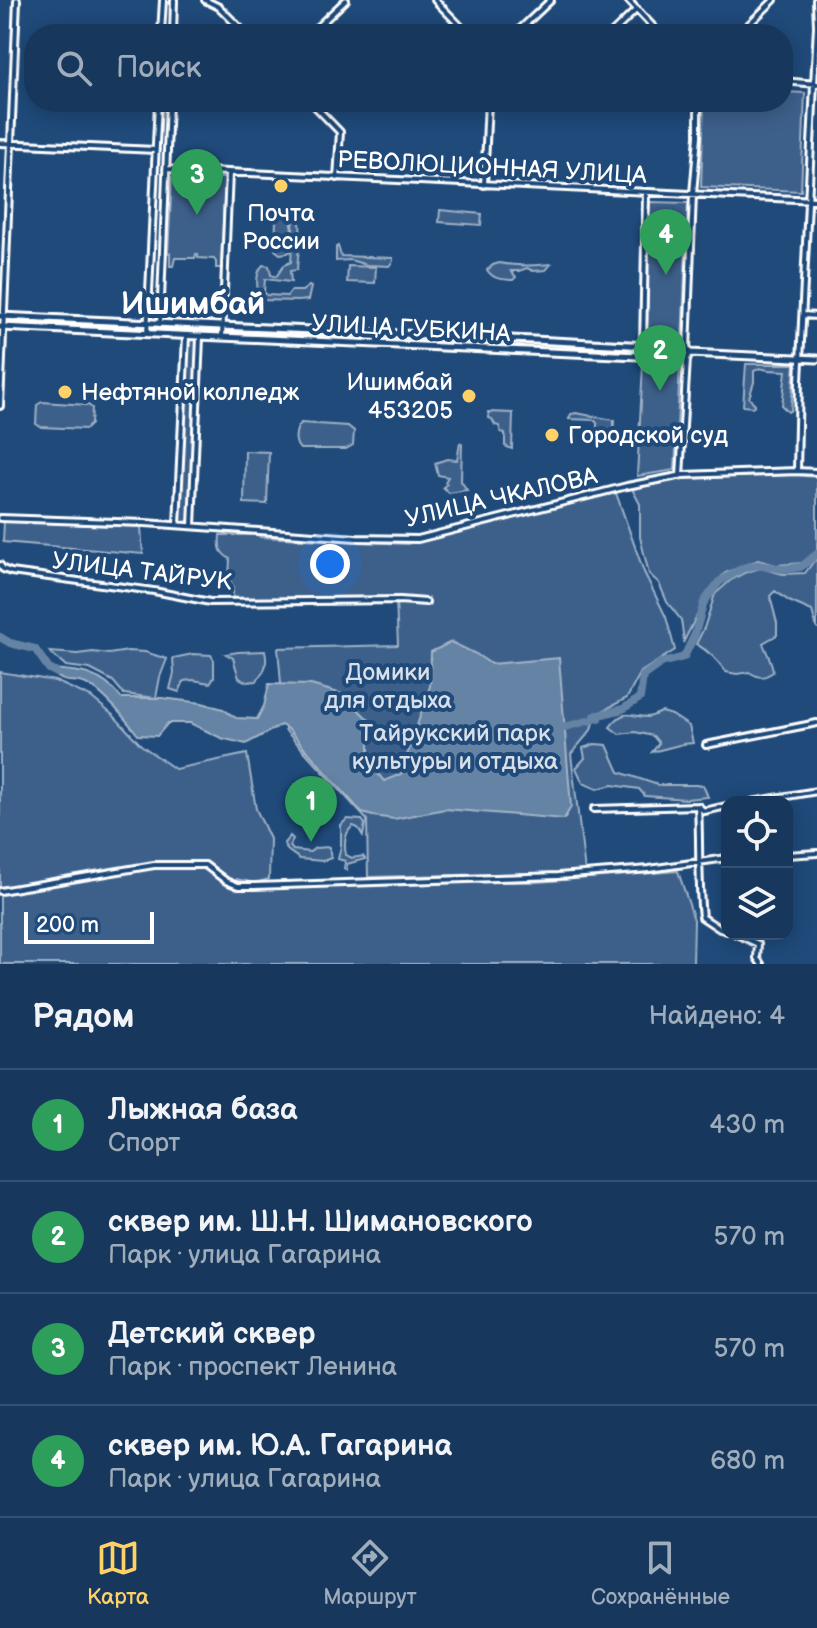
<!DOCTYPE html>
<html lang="ru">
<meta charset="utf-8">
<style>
:root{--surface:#17385c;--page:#203f62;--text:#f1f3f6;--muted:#9eacbb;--line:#365272;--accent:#ffd166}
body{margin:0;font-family:"Balsamiq Sans",sans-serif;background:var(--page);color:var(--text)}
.controls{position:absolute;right:24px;bottom:24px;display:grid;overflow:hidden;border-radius:16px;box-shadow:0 4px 20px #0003}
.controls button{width:72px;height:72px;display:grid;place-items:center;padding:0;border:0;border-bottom:2px solid var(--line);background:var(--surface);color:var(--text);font:40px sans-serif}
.scale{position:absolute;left:24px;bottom:20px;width:130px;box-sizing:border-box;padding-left:8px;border:4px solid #fff;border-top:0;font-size:22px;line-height:28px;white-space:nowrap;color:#fff;-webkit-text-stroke:6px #1f4a7a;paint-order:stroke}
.you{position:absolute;left:330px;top:564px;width:28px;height:28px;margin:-20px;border:6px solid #fff;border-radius:50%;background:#1a73e8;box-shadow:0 0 0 12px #1a73e833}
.badge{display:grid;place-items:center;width:52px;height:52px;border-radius:50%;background:var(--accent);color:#fff;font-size:26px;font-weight:700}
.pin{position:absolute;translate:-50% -66px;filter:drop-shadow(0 2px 4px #0008)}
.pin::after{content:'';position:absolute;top:42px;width:28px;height:24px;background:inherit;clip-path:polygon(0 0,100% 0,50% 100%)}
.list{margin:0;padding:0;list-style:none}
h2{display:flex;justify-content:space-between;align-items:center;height:104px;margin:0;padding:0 32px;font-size:34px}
h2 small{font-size:26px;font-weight:400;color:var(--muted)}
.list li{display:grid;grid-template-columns:52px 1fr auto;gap:24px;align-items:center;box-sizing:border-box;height:112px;padding:0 32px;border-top:2px solid var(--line)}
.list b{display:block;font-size:30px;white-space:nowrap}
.list p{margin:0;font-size:26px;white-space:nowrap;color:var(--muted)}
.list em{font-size:26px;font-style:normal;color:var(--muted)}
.icon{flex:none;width:44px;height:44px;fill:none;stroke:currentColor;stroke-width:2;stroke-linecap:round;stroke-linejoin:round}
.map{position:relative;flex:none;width:817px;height:964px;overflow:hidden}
.search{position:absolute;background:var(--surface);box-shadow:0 4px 20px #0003;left:24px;right:24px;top:24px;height:88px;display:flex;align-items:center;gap:20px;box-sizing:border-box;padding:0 28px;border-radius:32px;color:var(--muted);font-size:30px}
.sheet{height:552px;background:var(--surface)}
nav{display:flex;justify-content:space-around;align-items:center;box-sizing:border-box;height:112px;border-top:2px solid var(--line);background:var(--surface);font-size:22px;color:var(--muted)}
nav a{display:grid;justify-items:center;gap:4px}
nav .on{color:var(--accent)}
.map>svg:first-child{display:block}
.green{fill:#3c618b;stroke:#9eb0c5;stroke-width:2}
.water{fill:#6583a4;stroke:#a3b5c8;stroke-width:2}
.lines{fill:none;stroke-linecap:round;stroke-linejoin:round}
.river{stroke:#6583a4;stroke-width:8}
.minor-casing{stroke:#fff;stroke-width:10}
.major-casing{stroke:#fff;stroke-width:11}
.minor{stroke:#1f4a7a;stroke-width:4}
.major{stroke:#1f4a7a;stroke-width:5}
.poi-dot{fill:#ffd166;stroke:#1f4a7a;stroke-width:3}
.labels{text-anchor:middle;stroke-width:8;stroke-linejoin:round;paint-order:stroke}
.street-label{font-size:24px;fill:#fff;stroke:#1f4a7a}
.poi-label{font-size:24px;fill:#fff;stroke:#1f4a7a;text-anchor:start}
.park-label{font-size:24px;fill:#d8dfe8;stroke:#1f4a7a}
.district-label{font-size:32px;font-weight:bold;fill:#fff;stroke:#1f4a7a}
</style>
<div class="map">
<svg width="817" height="964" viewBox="0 0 817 964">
<rect width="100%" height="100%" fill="#1f4a7a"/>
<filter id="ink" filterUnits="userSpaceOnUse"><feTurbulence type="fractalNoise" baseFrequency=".0125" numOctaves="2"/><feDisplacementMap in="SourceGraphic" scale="16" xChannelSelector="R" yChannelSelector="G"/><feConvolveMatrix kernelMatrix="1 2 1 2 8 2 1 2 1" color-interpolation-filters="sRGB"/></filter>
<g filter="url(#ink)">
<path class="green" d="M783 92 805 93 801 191 701 187 704 102H783Z
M172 177 225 178 221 268H216V262L214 259 198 258V254H196L195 258H175L173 266H170V253H168Z
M650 202 688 203 682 344 645 342Z
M297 207C304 225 298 250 297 270L290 271 291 282 265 279 264 292 267 295 287 296 291 291H302L309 286 311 287 308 300 298 301 261 300C256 289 255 273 263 265L269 266 271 275 276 277 284 265 291 262 294 215Z
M440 210 482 214 481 225 439 222Z
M281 216H287L292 219 291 249 288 253 280 254 275 250 276 219Z
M338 246 341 256 393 258V261L389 266 367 265 350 260 336 261V247Z
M499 263C516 266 534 266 551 264L546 270 533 271 527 268 519 271H511L516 277 513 280C501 279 494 280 487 270L493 265Z
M348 266 376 267 375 283 347 282Z
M194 338 197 339 198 344 190 518 189 521 182 522 179 520 188 343 190 339Z
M643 364 680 365 675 470 637 476Z
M746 364H795L791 410 788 412 782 406 786 371 768 370 760 368 754 371V382L749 398 755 404 753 407 743 406Z
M42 402 88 405 92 408 91 424 86 429 41 427 36 424 37 405Z
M488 412 513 413 512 449 505 446V433L501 432 499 426 495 425 492 419 489 418Z
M576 413 614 420 613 443 605 445 597 442V423L594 420 569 419 571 414Z
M301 423 348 426 354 431 353 445 346 449H300C293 442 295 430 301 423Z
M460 443 462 444 461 481 467 490 449 493 443 487 447 484 445 482 448 477 438 475 435 463 447 459 457 460Z
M245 451 269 452 267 504 244 503Z
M795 475 817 477V553L811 555 803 563 776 565 758 560 725 573 711 588 684 641 681 620 667 602 659 583 649 574 640 537V504L632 489 681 479Z
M616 493 644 572 666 617 675 650 641 672 627 698 595 715 591 730 571 754 585 872 368 877 367 820 285 730 278 648 398 645 396 600 233 599V588L229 577 230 559C219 552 219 548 220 535H258L260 537 407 544Z
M4 521 141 527 143 554 3 542Z
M817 560V629L812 611 789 601 775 591 770 596 777 623V635L763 643C766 652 773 663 773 672 763 679 759 678 749 672L737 674 726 672C717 660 709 651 696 644L704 628 715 594 731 580 744 573 760 568 783 574 805 573 814 561Z
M128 651 145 652 167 659 160 677 156 698 124 694 113 681 90 669 66 666 50 652 77 654 93 652 109 654Z
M265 651C268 664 265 672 256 681L247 682 239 678 233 658 226 654 238 652Z
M193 654 211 655 214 660V677L210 683 193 680 184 681 179 692 170 689 174 673 173 658Z
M0 672 55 681 91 697 114 716 141 745 175 769 247 754 256 809 270 839 269 879 255 883 236 879 242 883 272 888 411 880 537 882 678 871 694 920 693 964H0Z
M662 712 672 715 689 726 693 743 683 744 652 752 659 743 653 736 635 732 619 734 610 727C625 707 630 717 648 717 650 717 659 713 662 712Z
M595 744 607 745 619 772 658 785H703L708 797 686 799 645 796 639 789 612 785 597 789 583 783 576 768 585 758 583 748Z
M347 819 362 820 365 824 363 836 358 828 353 826C344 833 344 845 346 855L352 858 363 856 365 859 347 864V870L344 869 345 861 338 859 341 846V825Z
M290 836 293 839 290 846 293 850 310 852 315 848 329 847 331 858 323 861 299 859C294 853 285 852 284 843Z"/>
<path class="water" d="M451 642 476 654 491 664 559 658 571 807 564 819 445 809 394 819 373 816 362 813 289 730 281 725 246 744 221 738 190 723H168L157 736 138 735C127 721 104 692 88 685 70 676 68 689 49 669 80 671 101 672 121 698H162L202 703 223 709 236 718 257 719 264 706 269 684 311 685 342 694 369 720V763L384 781 401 774 430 686 431 652Z"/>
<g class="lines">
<path class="river" d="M0 637 10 643 35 649 49 669 57 673
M553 730 599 718 595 716 623 709 640 698 643 676 661 663 684 657 695 634 704 602 719 582 743 568 757 565 783 569 801 567 817 554"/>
<defs>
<path id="minor" d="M205 0 219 7 246 34
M435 0 468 34
M628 0 660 34
M816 0 817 26
M161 34 163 0
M173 34 174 0
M310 34 346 0
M515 34 551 0
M611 34 637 9
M739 34 774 0
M783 81 817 84
M311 102 340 132 337 178
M534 102H536
M0 143 156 150
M166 169 817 200
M484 185 488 102
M803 315 817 316
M160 324 169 102
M147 334 158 102
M222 337 229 173
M643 346 646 192
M687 350 693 194 698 136V102
M0 406 17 0
M797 471 799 381 817 26
M680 476 687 359
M0 518 145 523 356 538 418 539 627 486 683 475 797 471 817 472
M177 525 186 336
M192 526 200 337
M0 565 3 569 11 572 154 591 210 602 400 600 426 602
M706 745 817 723
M751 802 817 791
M698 806C700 843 698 880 702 917L720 929 727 931
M594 809 698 806 704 811 727 806
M787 855 817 853
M0 891 154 865H205L226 881 238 886H254L558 876 649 869 727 858
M736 934 758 944 757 958 761 964"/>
<path id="major" d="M0 316 534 340 687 348 690 353
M0 327 639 356 687 358 690 353 817 359"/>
</defs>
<use href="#minor" class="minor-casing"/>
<use href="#major" class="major-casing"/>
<use href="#minor" class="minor"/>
<use href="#major" class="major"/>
</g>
</g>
<g class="poi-dot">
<circle cx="281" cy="186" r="8"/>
<circle cx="65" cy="392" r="8"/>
<circle cx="469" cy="396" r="8"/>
<circle cx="552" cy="435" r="8"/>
</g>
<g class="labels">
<g class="street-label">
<text transform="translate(492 167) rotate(3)" y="8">РЕВОЛЮЦИОННАЯ УЛИЦА</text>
<text transform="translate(411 328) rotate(3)" y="8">УЛИЦА ГУБКИНА</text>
<text transform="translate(501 497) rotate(-13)" y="8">УЛИЦА ЧКАЛОВА</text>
<text transform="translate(142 571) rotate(7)" y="8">УЛИЦА ТАЙРУК</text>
</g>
<g class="poi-label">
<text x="281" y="221" text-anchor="middle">Почта<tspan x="281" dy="28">России</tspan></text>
<text x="453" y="390" text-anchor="end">Ишимбай<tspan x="453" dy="28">453205</tspan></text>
<text x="81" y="400">Нефтяной колледж</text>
<text x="568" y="443">Городской суд</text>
</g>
<g class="park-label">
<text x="388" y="680">Домики<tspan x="388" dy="28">для отдыха</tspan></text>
<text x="455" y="741">Тайрукский парк<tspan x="455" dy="28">культуры и отдыха</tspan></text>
</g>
<g class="district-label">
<text x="193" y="314">Ишимбай</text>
</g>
</g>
</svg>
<div class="controls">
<button><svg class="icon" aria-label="locate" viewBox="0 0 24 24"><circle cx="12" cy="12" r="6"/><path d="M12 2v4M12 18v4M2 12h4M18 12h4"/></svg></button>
<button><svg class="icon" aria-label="layers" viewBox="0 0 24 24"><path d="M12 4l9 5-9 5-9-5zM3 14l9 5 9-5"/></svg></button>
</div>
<div class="scale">200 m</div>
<div class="you"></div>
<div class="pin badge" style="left:311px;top:842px;background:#2e9e5b">1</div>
<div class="pin badge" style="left:660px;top:391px;background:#2e9e5b">2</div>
<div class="pin badge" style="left:197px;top:215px;background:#2e9e5b">3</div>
<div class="pin badge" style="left:666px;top:275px;background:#2e9e5b">4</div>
<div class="search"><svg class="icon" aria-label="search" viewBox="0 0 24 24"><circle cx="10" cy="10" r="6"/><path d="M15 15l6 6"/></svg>Поиск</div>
</div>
<section class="sheet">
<h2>Рядом<small>Найдено: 4</small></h2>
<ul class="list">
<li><span class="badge" style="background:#2e9e5b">1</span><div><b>Лыжная база</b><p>Спорт</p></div><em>430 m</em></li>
<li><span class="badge" style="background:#2e9e5b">2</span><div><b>сквер им. Ш.Н. Шимановского</b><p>Парк · улица Гагарина</p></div><em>570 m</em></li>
<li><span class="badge" style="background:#2e9e5b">3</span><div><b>Детский сквер</b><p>Парк · проспект Ленина</p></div><em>570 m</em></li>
<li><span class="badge" style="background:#2e9e5b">4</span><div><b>сквер им. Ю.А. Гагарина</b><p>Парк · улица Гагарина</p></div><em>680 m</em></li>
</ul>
</section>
<nav>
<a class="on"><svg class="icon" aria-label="map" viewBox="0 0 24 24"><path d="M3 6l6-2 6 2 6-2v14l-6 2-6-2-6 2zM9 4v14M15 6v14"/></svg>Карта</a>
<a><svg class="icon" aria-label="directions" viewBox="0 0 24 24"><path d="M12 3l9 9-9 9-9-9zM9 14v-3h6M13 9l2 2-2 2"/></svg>Маршрут</a>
<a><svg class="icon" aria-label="saved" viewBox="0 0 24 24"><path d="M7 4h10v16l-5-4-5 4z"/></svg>Сохранённые</a>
</nav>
